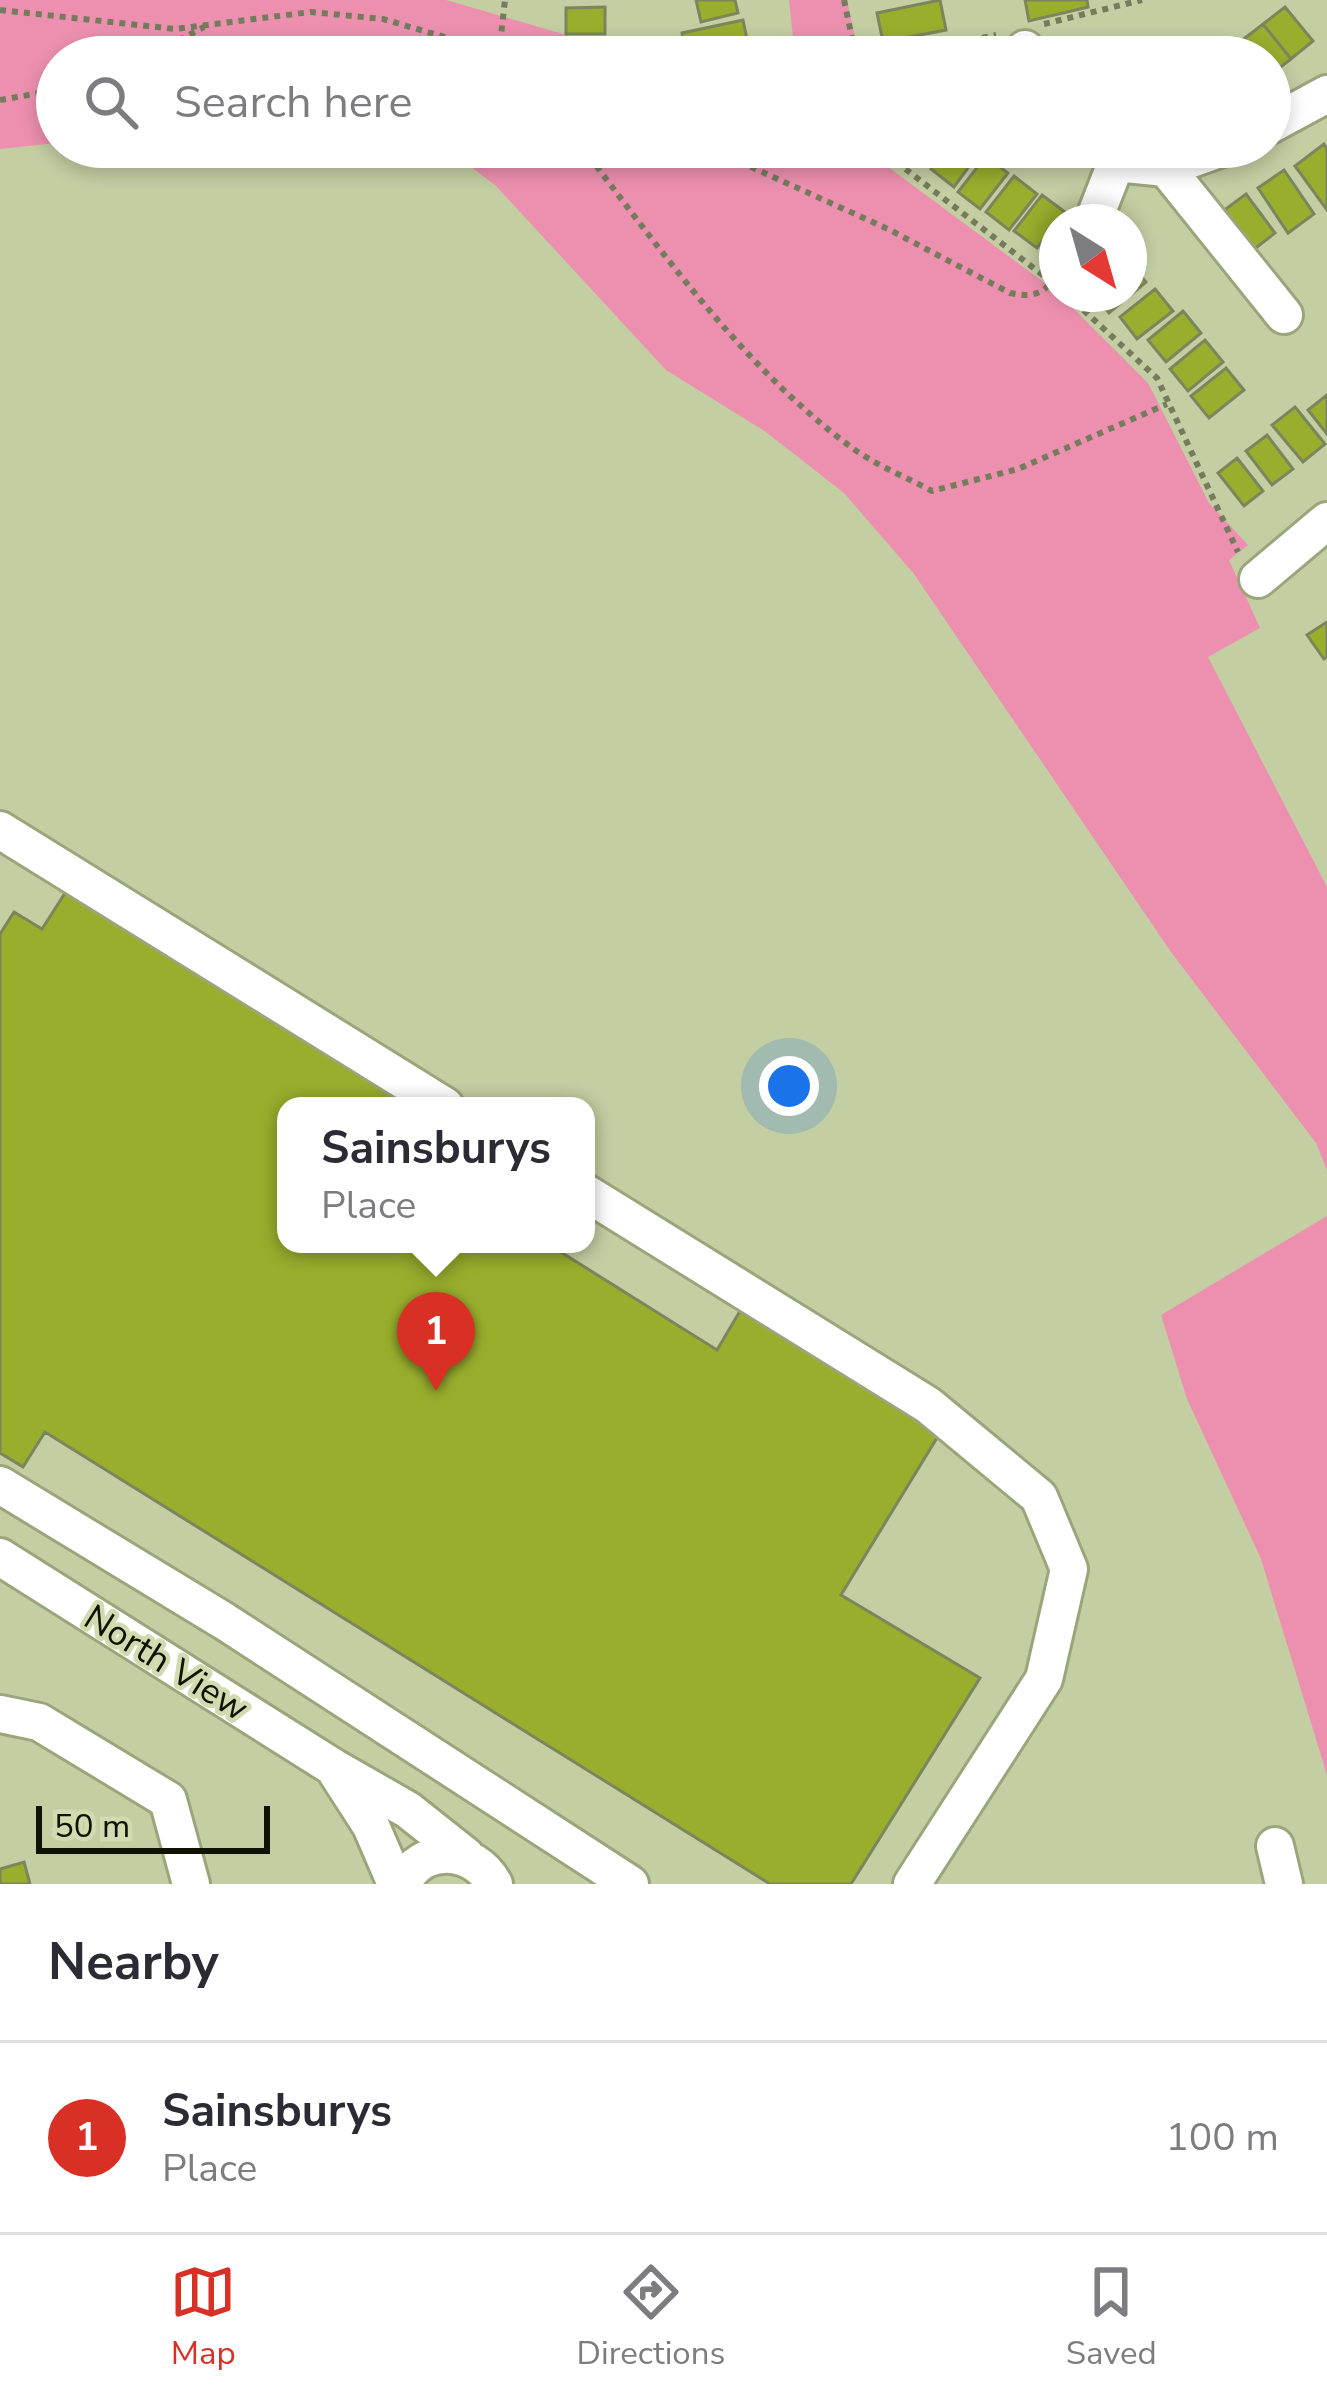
<!DOCTYPE html>
<style>
:root{--surface:#fff;--page:#f7f7f7;--text:#2b2b33;--muted:#7c7c81;--line:#e1e1e2;--accent:#d93025}
body{margin:0;font-family:"Nunito Sans",sans-serif;background:var(--page);color:var(--text)}
.compass{position:absolute;left:1039px;top:204px;width:108px;height:108px;border-radius:50%;background:var(--surface);box-shadow:0 6px 18px #0003;rotate:143deg}
.scale{position:absolute;left:36px;bottom:30px;width:234px;box-sizing:border-box;padding-left:12px;border:6px solid #101304;border-top:0;font-size:33px;line-height:42px;white-space:nowrap;color:#101304;-webkit-text-stroke:9px #d0dbaf;paint-order:stroke}
.you{position:absolute;left:789px;top:1086px;width:42px;height:42px;margin:-30px;border:9px solid #fff;border-radius:50%;background:#1a73e8;box-shadow:0 0 0 18px #1a73e833}
.badge{display:grid;place-items:center;width:78px;height:78px;border-radius:50%;background:var(--accent);color:#fff;font-size:39px;font-weight:700}
.pin{position:absolute;translate:-50% -99px;filter:drop-shadow(0 3px 6px #0008)}
.pin::after{content:'';position:absolute;top:63px;width:42px;height:36px;background:inherit;clip-path:polygon(0 0,100% 0,50% 100%)}
.popup{position:absolute;left:277px;top:1097px;width:318px;height:156px;box-sizing:border-box;display:grid;place-content:center;border-radius:24px;background:var(--surface);filter:drop-shadow(0 3px 9px #0005);font-size:39px;white-space:nowrap;color:var(--muted)}
.popup b{font-size:45px;color:var(--text)}
.popup::after{content:'';position:absolute;left:50%;top:100%;margin-left:-24px;border:24px solid transparent;border-top-color:var(--surface)}
.list{margin:0;padding:0;list-style:none}
h2{display:flex;justify-content:space-between;align-items:center;height:156px;margin:0;padding:0 48px;font-size:51px}
h2 small{font-size:39px;font-weight:400;color:var(--muted)}
.list li{display:grid;grid-template-columns:78px 1fr auto;gap:36px;align-items:center;box-sizing:border-box;height:192px;padding:0 48px;border-top:3px solid var(--line)}
.list b{display:block;font-size:45px;white-space:nowrap}
.list p{margin:0;font-size:39px;white-space:nowrap;color:var(--muted)}
.list em{font-size:39px;font-style:normal;color:var(--muted)}
.icon{flex:none;width:66px;height:66px;fill:none;stroke:currentColor;stroke-width:2;stroke-linecap:round;stroke-linejoin:round}
.map{position:relative;flex:none;width:1327px;height:1884px;overflow:hidden}
.search{position:absolute;background:var(--surface);box-shadow:0 6px 18px #0003;left:36px;right:36px;top:36px;height:132px;display:flex;align-items:center;gap:30px;box-sizing:border-box;padding:0 42px;border-radius:66px;color:var(--muted);font-size:45px}
.sheet{height:348px;background:var(--surface)}
nav{display:flex;justify-content:space-around;align-items:center;box-sizing:border-box;height:168px;border-top:3px solid var(--line);background:var(--surface);font-size:33px;color:var(--muted)}
nav a{display:grid;justify-items:center;gap:6px}
nav .on{color:var(--accent)}
.map>svg:first-child{display:block}
.green{fill:#ed90b0}
.building{fill:#99ae2d;stroke:#7c855c;stroke-width:3}
.lines{fill:none;stroke-linecap:round;stroke-linejoin:round}
.minor-casing{stroke:#9ba57b;stroke-width:42}
.path{stroke:#757c5d;stroke-width:6;stroke-dasharray:6 6;stroke-linecap:butt}
.minor{stroke:#fff;stroke-width:36}
.labels{text-anchor:middle;stroke-width:9;stroke-linejoin:round;paint-order:stroke}
.street-label{font-size:36px;fill:#101304;stroke:#d0dbaf}
</style>
<div class="map">
<svg width="1327" height="1884" viewBox="0 0 1327 1884">
<rect width="100%" height="100%" fill="#c4cea3"/>
<path class="green" d="M0 0H446L642 57H57V143L0 149Z
M789 0H847L859 57H795Z
M445 147H861L1057 292 1148 383 1209 503 1248 545 1229 560 1260 628 1208 657 1327 887V1170L1316 1143 1171 952 914 574 844 493 766 432 666 370 496 186Z
M1327 1216V1775L1261 1559 1187 1399 1161 1315Z"/>
<path class="building" d="M696 0H735L738 13 701 22Z
M940 0 946 30 883 42 877 13Z
M1025 0H1087L1088 7 1029 21Z
M605 7V34H566V8Z
M1285 7 1313 41 1291 59 1263 24Z
M743 20 750 53 687 57 682 33Z
M1263 24 1291 59 1270 75V57H1254L1241 41Z
M1324 144 1327 149V210L1295 166Z
M948 147 981 150 954 187 931 169Z
M986 156 1008 173 980 209 958 192Z
M1284 170 1314 214 1288 233 1258 188Z
M1014 176 1037 194 1009 230 986 212Z
M1246 194 1275 233 1248 254 1219 214Z
M1042 195 1065 212 1037 248 1014 231Z
M1129 262 1146 282 1109 313 1093 294H1129Z
M1155 289 1173 311 1137 339 1120 317Z
M1183 311 1201 333 1166 362 1148 340Z
M1205 340 1223 362 1188 391 1170 369Z
M1226 368 1244 390 1209 418 1191 396Z
M1327 395V434L1308 410Z
M1295 407 1325 444 1303 462 1272 425Z
M1267 435 1293 469 1272 485 1246 451Z
M1237 458 1263 491 1244 506 1218 473Z
M1327 622V657L1324 659 1307 635Z
M67 890 413 1106H286V1244H548L717 1350 740 1311 940 1433 841 1595 980 1678 851 1884H770L45 1432 23 1467 0 1453V934L14 912 42 929Z
M24 1862 30 1884H0V1869Z"/>
<g class="lines">
<defs>
<path id="minor" d="M1025 49 1027 57
M1270 125 1327 94
M1166 168 1284 315
M1093 222 1116 163 1166 168 1225 147
M1258 579 1327 521
M0 830 445 1106
M586 1193 928 1405 1039 1497 1069 1569 1044 1679 912 1884
M0 1485 224 1621 630 1884
M0 1557 333 1767 408 1810 466 1856
M0 1714 39 1722 168 1800 191 1884
M335 1770 371 1826 396 1884
M1275 1846 1284 1884
M402 1884C422 1843 474 1847 494 1884"/>
</defs>
<use href="#minor" class="minor-casing"/>
<path class="path" d="M844 0 856 57
M0 10 175 29 311 12 383 19 499 53 505 0
M1044 24 1142 0
M147 57 204 27
M888 57 996 35
M0 100 57 90
M582 147C661 251 745 369 851 447 875 465 906 477 932 491L1018 469 1167 404
M707 147 888 229 1010 293C1033 298 1045 294 1057 274
M877 147 1057 286
M1066 294 1157 378 1238 552"/>
<use href="#minor" class="minor"/>
</g>
<g class="labels">
<g class="street-label">
<text transform="translate(167 1662) rotate(32)" y="13">North View</text>
</g>
</g>
</svg>
<svg class="compass" viewBox="-18 -18 36 36"><path d="M0-13l5 13h-10z" fill="#e53935"/><path d="M0 13l5-13h-10z" fill="#7c7c81"/></svg>
<div class="scale">50 m</div>
<div class="you"></div>
<div class="pin badge" style="left:436px;top:1391px">1</div>
<div class="popup"><b>Sainsburys</b>Place</div>
<div class="search"><svg class="icon" aria-label="search" viewBox="0 0 24 24"><circle cx="10" cy="10" r="6"/><path d="M15 15l6 6"/></svg>Search here</div>
</div>
<section class="sheet">
<h2>Nearby<small></small></h2>
<ul class="list">
<li><span class="badge">1</span><div><b>Sainsburys</b><p>Place</p></div><em>100 m</em></li>
</ul>
</section>
<nav>
<a class="on"><svg class="icon" aria-label="map" viewBox="0 0 24 24"><path d="M3 6l6-2 6 2 6-2v14l-6 2-6-2-6 2zM9 4v14M15 6v14"/></svg>Map</a>
<a><svg class="icon" aria-label="directions" viewBox="0 0 24 24"><path d="M12 3l9 9-9 9-9-9zM9 14v-3h6M13 9l2 2-2 2"/></svg>Directions</a>
<a><svg class="icon" aria-label="saved" viewBox="0 0 24 24"><path d="M7 4h10v16l-5-4-5 4z"/></svg>Saved</a>
</nav>
